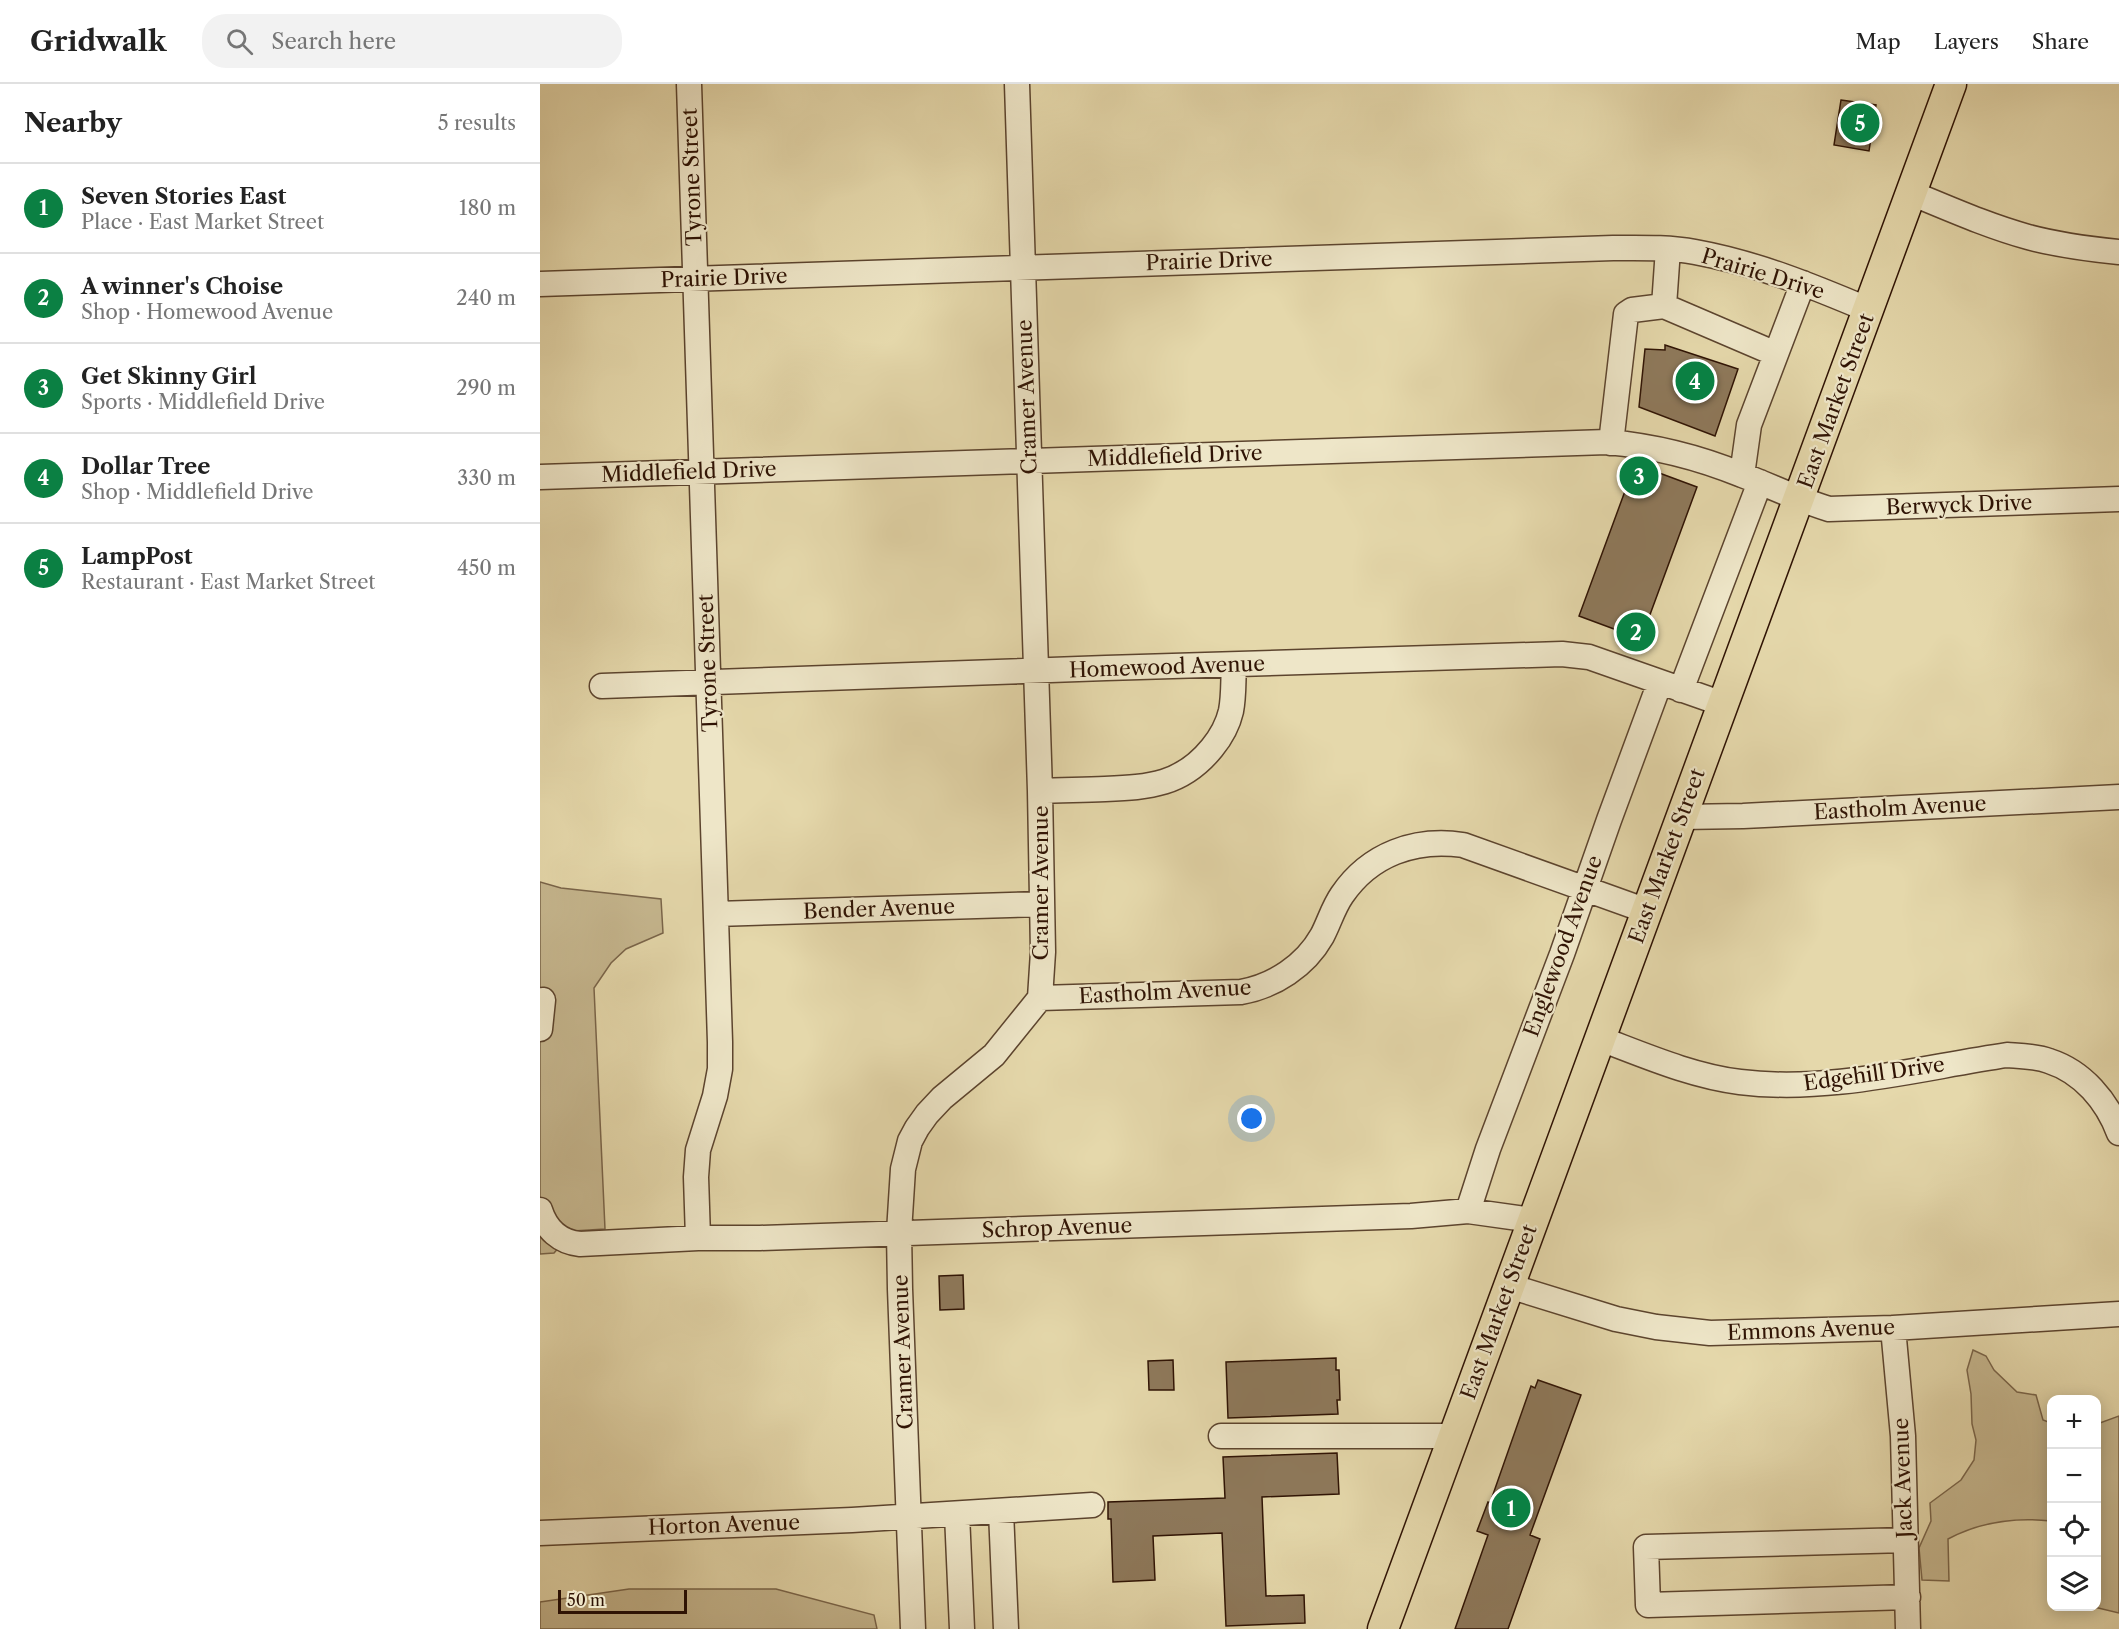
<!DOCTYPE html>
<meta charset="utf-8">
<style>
:root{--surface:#fff;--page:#f2f2f2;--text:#222;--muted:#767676;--line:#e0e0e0;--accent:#0b8043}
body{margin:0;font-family:"Libre Caslon Text",serif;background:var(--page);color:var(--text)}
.controls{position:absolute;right:18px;bottom:18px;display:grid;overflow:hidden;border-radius:12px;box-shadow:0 3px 15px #0003}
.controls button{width:54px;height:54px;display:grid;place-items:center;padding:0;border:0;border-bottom:2px solid var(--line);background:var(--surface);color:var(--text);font:30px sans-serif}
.scale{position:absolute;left:18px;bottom:15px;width:129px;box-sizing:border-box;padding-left:6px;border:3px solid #2f1304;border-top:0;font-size:16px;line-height:21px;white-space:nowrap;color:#2f1304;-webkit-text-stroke:4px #eee6c8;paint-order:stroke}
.you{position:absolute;left:712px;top:1035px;width:21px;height:21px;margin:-15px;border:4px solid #fff;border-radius:50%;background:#1a73e8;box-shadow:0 0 0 9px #1a73e833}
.badge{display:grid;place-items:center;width:39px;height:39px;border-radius:50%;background:var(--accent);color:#fff;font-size:20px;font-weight:700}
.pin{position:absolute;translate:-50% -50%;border:3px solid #fff;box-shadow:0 2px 6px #0006}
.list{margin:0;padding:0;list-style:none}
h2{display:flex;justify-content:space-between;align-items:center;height:78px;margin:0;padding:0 24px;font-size:26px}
h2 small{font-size:20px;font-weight:400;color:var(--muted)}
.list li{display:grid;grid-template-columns:39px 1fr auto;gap:18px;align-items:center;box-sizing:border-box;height:90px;padding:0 24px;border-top:2px solid var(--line)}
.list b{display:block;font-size:22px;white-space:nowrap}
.list p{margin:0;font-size:20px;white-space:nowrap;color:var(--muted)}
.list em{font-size:20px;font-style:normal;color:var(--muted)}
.icon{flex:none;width:33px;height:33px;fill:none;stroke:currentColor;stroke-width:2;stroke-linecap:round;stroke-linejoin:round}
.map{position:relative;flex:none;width:1579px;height:1545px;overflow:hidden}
header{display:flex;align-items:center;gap:36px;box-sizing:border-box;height:84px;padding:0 30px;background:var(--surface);border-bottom:2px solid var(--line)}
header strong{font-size:28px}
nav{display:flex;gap:33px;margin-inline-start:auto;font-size:21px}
.search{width:420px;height:54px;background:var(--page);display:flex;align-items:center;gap:15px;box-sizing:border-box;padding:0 21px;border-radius:24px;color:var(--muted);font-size:22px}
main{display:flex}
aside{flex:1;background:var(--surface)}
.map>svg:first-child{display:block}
.green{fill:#c6b78f;stroke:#7a654a;stroke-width:1.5}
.building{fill:#8e795b;stroke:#2f1304;stroke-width:1.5}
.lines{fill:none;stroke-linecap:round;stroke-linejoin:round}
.minor-casing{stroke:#5c442e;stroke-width:27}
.major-casing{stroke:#2f1304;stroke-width:33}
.minor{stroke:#eee6c8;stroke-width:24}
.major{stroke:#e5d8ab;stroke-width:30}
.labels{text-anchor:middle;stroke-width:4.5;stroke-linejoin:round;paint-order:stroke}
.street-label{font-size:21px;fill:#2f1304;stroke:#eee6c8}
</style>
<header>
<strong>Gridwalk</strong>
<div class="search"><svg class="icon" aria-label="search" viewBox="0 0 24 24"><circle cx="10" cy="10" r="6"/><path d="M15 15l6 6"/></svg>Search here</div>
<nav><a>Map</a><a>Layers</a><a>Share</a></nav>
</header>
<main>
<aside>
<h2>Nearby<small>5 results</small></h2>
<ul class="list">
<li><span class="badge">1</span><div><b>Seven Stories East</b><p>Place · East Market Street</p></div><em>180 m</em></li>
<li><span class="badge">2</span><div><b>A winner's Choise</b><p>Shop · Homewood Avenue</p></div><em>240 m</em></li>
<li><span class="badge">3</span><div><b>Get Skinny Girl</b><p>Sports · Middlefield Drive</p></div><em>290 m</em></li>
<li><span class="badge">4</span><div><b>Dollar Tree</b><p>Shop · Middlefield Drive</p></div><em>330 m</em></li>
<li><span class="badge">5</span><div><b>LampPost</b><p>Restaurant · East Market Street</p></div><em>450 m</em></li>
</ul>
</aside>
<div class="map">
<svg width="1579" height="1545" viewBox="0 0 1579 1545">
<rect width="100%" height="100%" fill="#e5d8ab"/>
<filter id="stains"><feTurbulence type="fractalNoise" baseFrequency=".00333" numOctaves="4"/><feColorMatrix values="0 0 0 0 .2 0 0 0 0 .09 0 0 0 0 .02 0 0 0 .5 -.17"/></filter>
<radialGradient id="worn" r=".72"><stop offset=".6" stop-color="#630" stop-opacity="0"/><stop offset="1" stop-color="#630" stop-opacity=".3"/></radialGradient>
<path class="green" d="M0 798 21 804 121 815 123 849 86 865 71 879 54 904 65 1145 33 1147 14 1169 0 1170Z
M1433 1266 1446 1272 1454 1286 1477 1308 1496 1311 1503 1336 1511 1339V1437C1475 1433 1440 1438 1408 1455L1409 1497 1382 1496 1379 1464 1391 1437 1390 1419 1421 1396 1434 1376 1436 1356 1432 1340 1431 1310 1427 1286Z
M1579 1332V1529L1554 1523 1556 1522 1557 1340Z
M89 1505H236L334 1531 337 1545H0V1518Z"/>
<path class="building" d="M1301 16 1336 21 1329 67 1294 61Z
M1125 261 1198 285 1175 352 1099 323 1105 265 1125 266Z
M1095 380 1157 403 1101 555 1039 532Z
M423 1191 424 1225 400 1226 399 1192Z
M796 1274V1286H799L800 1316H797L798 1330 688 1334 686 1278Z
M633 1276 634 1306H609L608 1277Z
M998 1296 1041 1311 990 1451 1000 1455 968 1545H915L948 1451 937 1447 948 1418 950 1419 991 1302 995 1304Z
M797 1369 799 1410 722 1413 726 1512 764 1511 765 1539 686 1542 682 1449 613 1452 615 1496 573 1498 571 1435H568V1418L685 1414 683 1373Z"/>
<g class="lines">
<defs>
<path id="minor" d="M149 0 180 958V985L175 1012 158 1066 156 1093 158 1154
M1371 109C1410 125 1448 142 1488 153 1518 161 1548 165 1579 168
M1128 165 1124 222 1236 270
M0 200 1073 164C1100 164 1128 163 1155 168 1216 179 1272 202 1329 226
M1071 359 1086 230 1092 226 1124 222
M1202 391 1209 341 1263 199
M0 393 1067 358C1114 362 1158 373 1202 391 1231 402 1259 416 1289 425L1579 415
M62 602 566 584 1022 570 1049 573 1183 620
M1141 606 1220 398
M500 707C522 706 543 706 565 705 610 703 642 701 672 664 681 653 688 640 691 627 694 612 693 596 694 581
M1141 733 1203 732 1579 713
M176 830 502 820
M500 914 701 908C734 902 765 882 782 852 789 839 793 824 802 811 830 770 875 754 923 761L1107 827
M0 945 3 916
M1061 955C1106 972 1152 992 1200 998 1290 1009 1379 984 1467 971 1481 972 1496 972 1509 977 1543 988 1567 1017 1579 1049
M0 1126C6 1145 20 1158 40 1160L158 1154H220L871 1132 928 1127 993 1136
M928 1127 948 1065 1022 870 1069 736 1120 598
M969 1202 1076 1235 1116 1243 1170 1249 1353 1244 1579 1230
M1353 1244 1363 1352 1368 1545
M681 1352H914
M461 1427 466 1545
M417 1430 422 1545
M0 1449 312 1436 552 1421
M1366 1456 1106 1463 1108 1521 1368 1513
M373 1545 360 1205 359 1148 363 1085 370 1057 377 1044 387 1030 402 1014 454 971 500 914 503 868 500 707 477 0"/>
<path id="major" d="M843 1545 1411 0"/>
</defs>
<use href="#minor" class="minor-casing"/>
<use href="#major" class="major-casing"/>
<use href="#minor" class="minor"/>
<use href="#major" class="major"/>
</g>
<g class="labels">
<g class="street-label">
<text transform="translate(152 93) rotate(-92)" y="7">Tyrone Street</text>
<text transform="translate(669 177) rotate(-2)" y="7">Prairie Drive</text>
<text transform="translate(1223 190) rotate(17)" y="7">Prairie Drive</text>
<text transform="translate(184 194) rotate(-2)" y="7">Prairie Drive</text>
<text transform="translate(487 313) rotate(-92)" y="7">Cramer Avenue</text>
<text transform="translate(1296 317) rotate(-70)" y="7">East Market Street</text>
<text transform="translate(635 372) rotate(-2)" y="7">Middlefield Drive</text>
<text transform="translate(149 388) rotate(-2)" y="7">Middlefield Drive</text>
<text transform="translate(1419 421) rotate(-2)" y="7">Berwyck Drive</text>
<text transform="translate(168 579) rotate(-92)" y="7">Tyrone Street</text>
<text transform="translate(627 583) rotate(-2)" y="7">Homewood Avenue</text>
<text transform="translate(1360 724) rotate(-3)" y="7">Eastholm Avenue</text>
<text transform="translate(1127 772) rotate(-70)" y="7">East Market Street</text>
<text transform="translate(501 799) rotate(-90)" y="7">Cramer Avenue</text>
<text transform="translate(339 825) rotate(-2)" y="7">Bender Avenue</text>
<text transform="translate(1023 862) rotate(-70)" y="7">Englewood Avenue</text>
<text transform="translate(625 908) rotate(-3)" y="7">Eastholm Avenue</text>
<text transform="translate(1334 990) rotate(-8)" y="7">Edgehill Drive</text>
<text transform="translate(517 1144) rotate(-2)" y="7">Schrop Avenue</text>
<text transform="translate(959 1228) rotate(-70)" y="7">East Market Street</text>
<text transform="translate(1271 1246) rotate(-2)" y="7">Emmons Avenue</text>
<text transform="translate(363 1268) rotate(-92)" y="7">Cramer Avenue</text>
<text transform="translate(1363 1394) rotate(-92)" y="7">Jack Avenue</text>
<text transform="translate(184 1441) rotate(-2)" y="7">Horton Avenue</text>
</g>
</g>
<rect width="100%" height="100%" filter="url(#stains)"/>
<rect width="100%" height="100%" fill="url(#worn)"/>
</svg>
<div class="controls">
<button>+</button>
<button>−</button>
<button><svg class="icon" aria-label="locate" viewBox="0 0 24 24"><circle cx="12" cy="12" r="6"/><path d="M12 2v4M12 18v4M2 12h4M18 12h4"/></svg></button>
<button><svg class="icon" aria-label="layers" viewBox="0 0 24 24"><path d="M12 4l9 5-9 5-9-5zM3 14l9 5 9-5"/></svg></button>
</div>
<div class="scale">50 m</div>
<div class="you"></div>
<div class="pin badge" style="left:971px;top:1424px">1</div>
<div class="pin badge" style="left:1096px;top:548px">2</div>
<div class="pin badge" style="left:1099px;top:392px">3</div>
<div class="pin badge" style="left:1155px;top:297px">4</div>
<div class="pin badge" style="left:1320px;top:39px">5</div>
</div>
</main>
